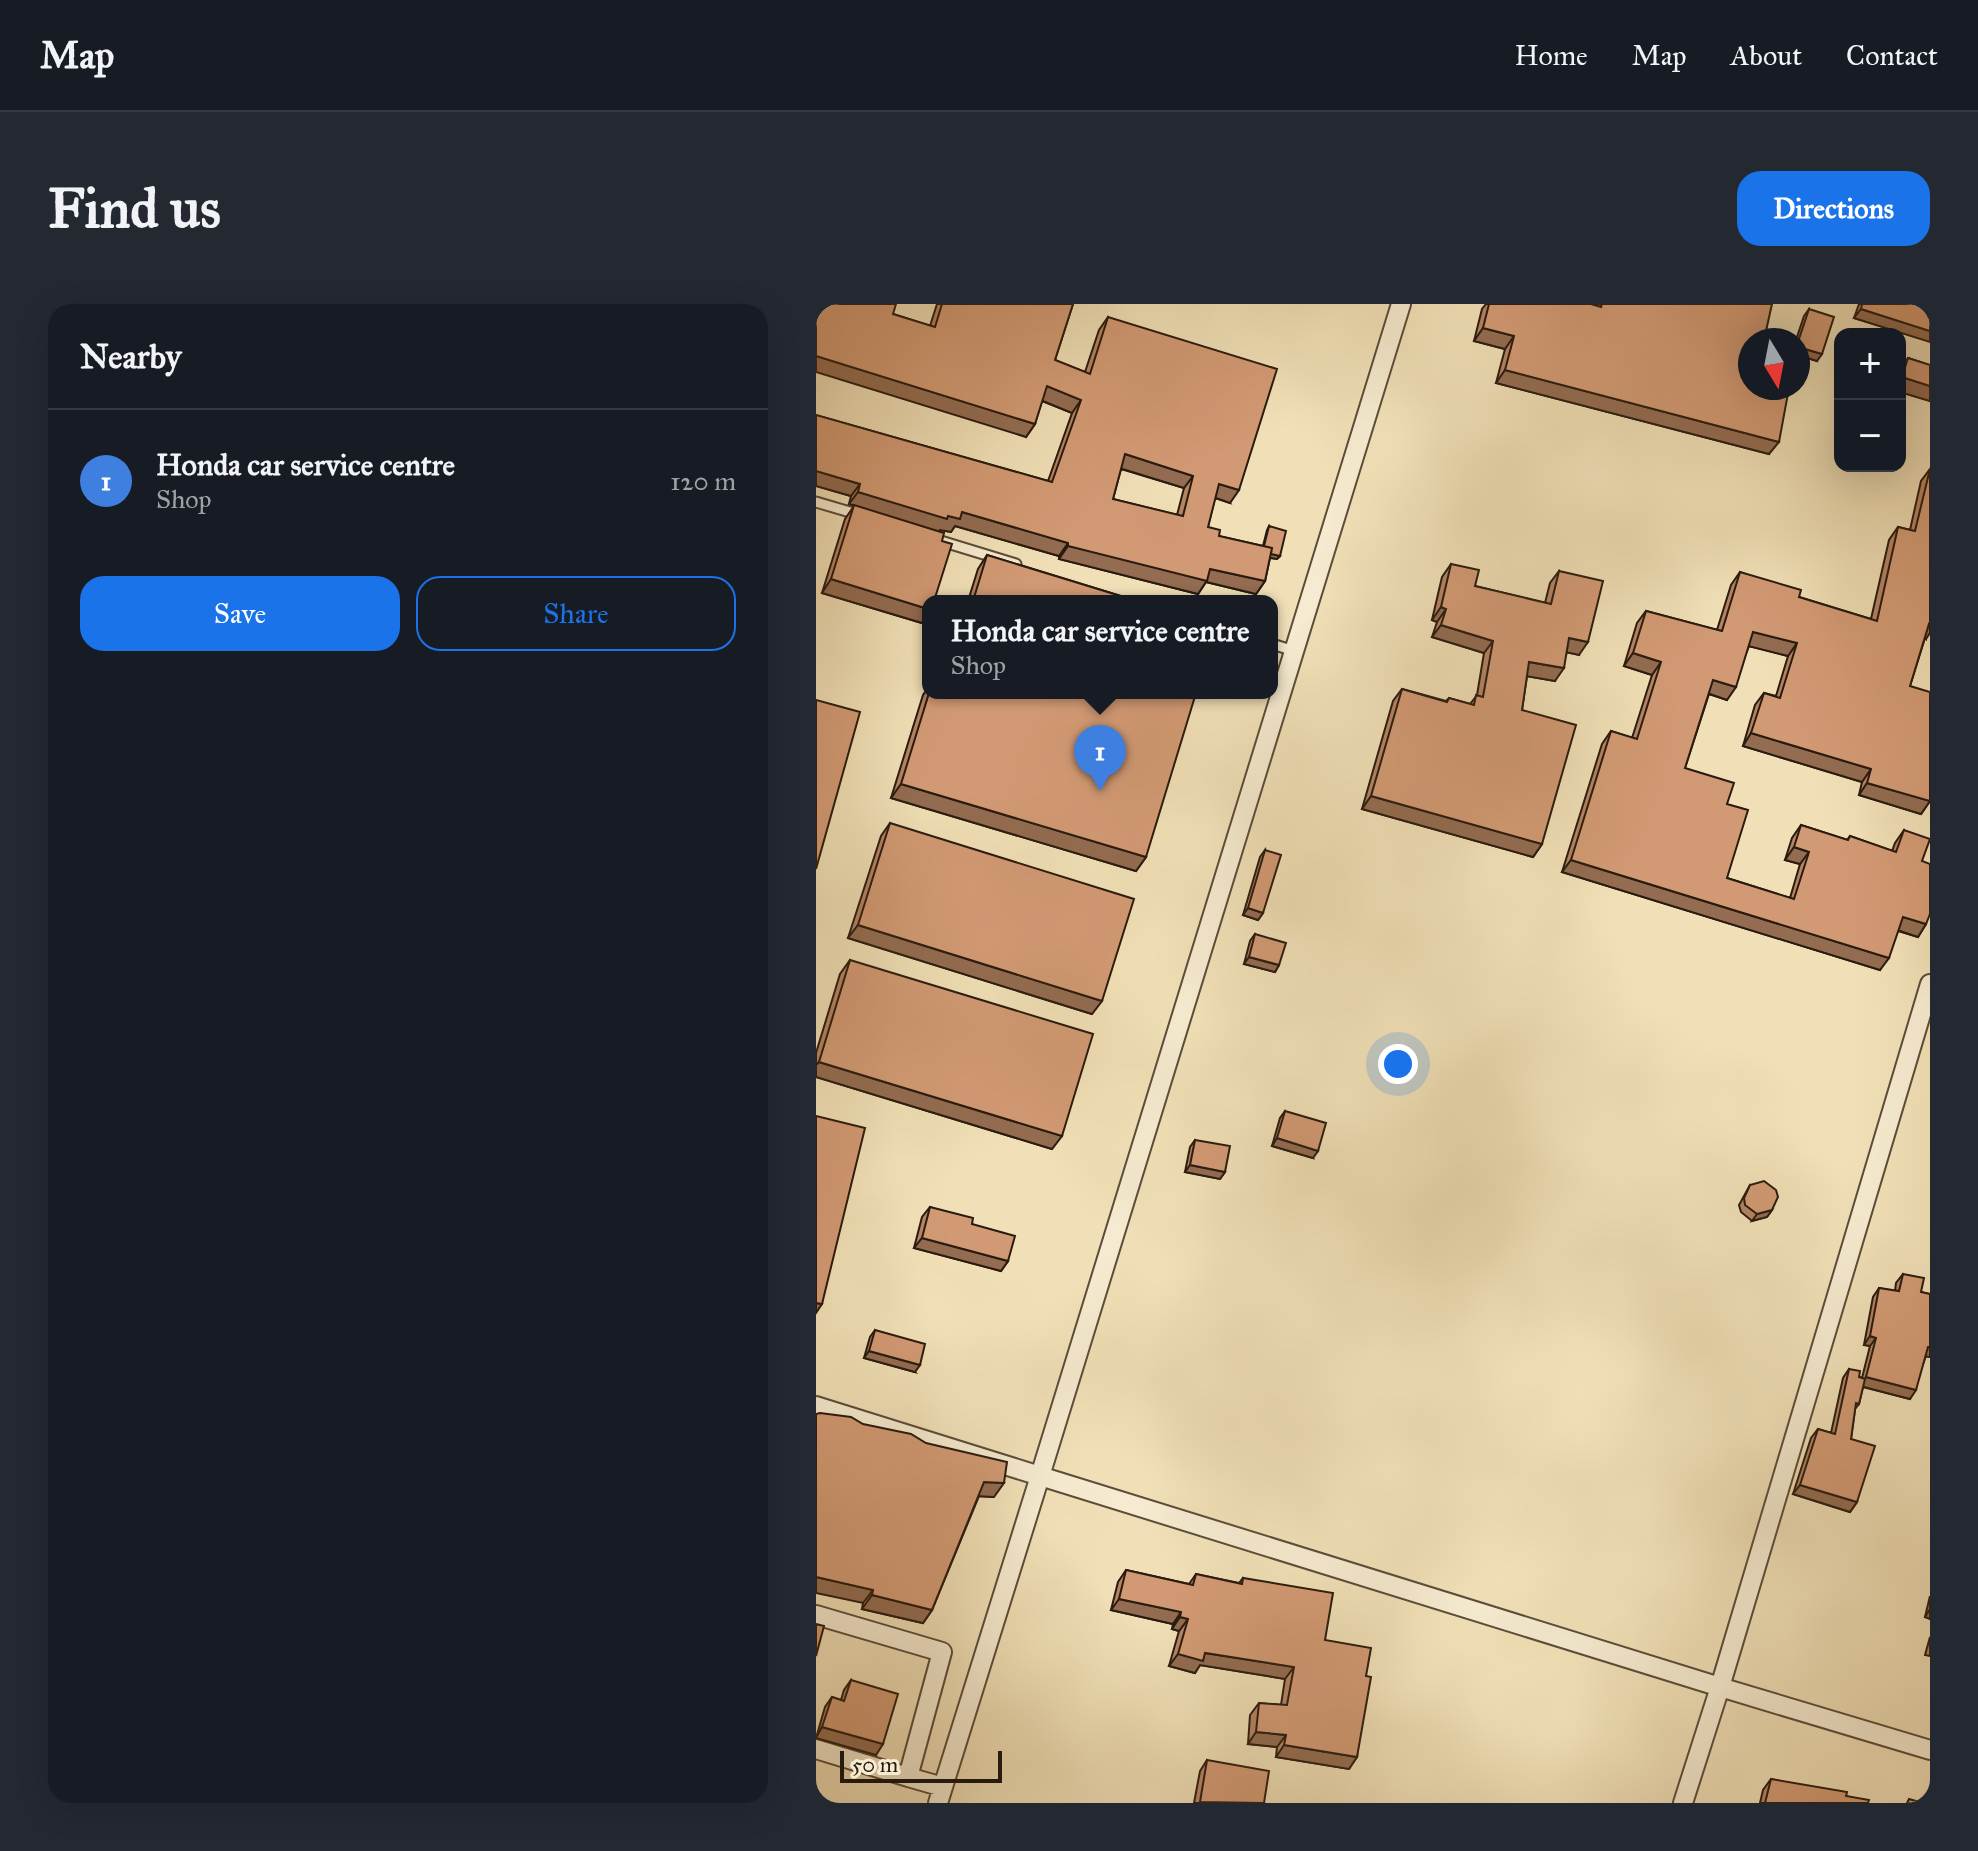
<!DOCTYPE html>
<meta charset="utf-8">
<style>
:root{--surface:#171b24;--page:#242831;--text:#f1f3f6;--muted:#9ea1a6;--line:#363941;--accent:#1a73e8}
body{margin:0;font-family:"IM FELL Great Primer",serif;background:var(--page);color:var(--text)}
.controls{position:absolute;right:24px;top:24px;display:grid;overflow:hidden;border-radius:16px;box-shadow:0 8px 32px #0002}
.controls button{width:72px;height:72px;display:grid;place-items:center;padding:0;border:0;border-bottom:2px solid var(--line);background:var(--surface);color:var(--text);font:40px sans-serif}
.compass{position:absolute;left:922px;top:24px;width:72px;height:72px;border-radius:50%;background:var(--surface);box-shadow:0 8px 32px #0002;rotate:170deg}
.scale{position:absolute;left:24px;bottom:20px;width:162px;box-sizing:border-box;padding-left:8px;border:4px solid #2a1b0f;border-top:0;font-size:22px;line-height:28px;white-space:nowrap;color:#2a1b0f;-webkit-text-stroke:6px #f6ebd0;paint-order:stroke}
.you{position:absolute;left:582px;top:760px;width:28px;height:28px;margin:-20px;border:6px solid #fff;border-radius:50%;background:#1a73e8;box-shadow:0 0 0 12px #1a73e833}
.badge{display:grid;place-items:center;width:52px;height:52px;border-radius:50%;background:var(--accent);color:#fff;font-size:26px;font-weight:700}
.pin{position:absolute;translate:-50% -66px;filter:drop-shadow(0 2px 4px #0008)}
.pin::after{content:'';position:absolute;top:42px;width:28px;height:24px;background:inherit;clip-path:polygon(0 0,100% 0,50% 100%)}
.popup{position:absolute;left:106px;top:291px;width:356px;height:104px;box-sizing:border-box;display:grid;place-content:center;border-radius:16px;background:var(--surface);filter:drop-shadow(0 2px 6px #0005);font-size:26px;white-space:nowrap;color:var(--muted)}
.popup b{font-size:30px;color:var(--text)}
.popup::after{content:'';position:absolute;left:50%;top:100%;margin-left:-16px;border:16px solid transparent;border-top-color:var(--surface)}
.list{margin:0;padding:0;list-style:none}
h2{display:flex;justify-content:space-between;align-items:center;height:104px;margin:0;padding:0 32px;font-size:34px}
h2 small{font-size:26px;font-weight:400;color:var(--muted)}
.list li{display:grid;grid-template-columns:52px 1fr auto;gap:24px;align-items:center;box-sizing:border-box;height:144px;padding:0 32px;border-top:2px solid var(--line)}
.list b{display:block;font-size:30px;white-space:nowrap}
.list p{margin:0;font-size:26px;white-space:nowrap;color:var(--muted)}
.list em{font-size:26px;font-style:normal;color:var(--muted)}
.actions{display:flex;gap:16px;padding:24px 32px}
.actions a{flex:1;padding:18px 0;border:2px solid var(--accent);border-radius:24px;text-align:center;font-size:28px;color:var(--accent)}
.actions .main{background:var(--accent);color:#fff}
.map{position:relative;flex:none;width:1114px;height:1499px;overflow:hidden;border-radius:24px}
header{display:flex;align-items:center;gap:48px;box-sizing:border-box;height:112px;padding:0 40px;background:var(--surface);border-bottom:2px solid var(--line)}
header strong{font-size:38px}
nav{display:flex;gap:44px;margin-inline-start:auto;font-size:28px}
.intro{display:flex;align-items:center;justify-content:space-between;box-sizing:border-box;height:192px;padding:0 48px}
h1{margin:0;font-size:56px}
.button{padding:20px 36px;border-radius:24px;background:var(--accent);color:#fff;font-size:28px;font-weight:700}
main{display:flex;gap:48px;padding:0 48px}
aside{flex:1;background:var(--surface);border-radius:24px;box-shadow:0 8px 32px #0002}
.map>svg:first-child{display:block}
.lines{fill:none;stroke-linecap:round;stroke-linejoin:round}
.lane-casing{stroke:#5c4c39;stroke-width:13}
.street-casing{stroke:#5c4c39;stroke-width:22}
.lane{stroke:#f6ebd0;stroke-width:9}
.street{stroke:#f6ebd0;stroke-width:18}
.wall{fill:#b58464;stroke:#2a1b0f;stroke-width:2;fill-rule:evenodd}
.shaded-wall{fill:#936c51;stroke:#2a1b0f;stroke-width:2}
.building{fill:#d29a74;stroke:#2a1b0f;stroke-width:2;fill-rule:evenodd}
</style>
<header>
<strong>Map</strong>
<nav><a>Home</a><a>Map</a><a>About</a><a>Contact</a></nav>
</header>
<div class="intro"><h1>Find us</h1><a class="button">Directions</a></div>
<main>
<aside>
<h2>Nearby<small></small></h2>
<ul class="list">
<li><span class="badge" style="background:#3f7fe0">1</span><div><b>Honda car service centre</b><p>Shop</p></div><em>120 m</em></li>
</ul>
<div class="actions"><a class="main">Save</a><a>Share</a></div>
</aside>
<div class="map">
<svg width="1114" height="1499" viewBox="0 0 1114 1499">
<rect width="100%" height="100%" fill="#f1e0b7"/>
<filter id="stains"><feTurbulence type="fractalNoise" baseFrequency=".0025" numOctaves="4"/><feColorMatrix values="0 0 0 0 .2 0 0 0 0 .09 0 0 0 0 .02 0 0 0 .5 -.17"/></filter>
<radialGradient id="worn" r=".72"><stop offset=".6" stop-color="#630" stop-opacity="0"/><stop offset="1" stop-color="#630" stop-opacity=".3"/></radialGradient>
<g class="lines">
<defs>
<path id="lane" d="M0 198 44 211
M115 234 200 260
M456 340 475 346"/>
<path id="street" d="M1114 680 904 1383 1114 1446
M0 1102 224 1172 585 0
M0 1311 126 1348 92 1473 127 1483
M0 1445 92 1473
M122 1499 224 1172 904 1383 867 1499"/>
</defs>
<use href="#lane" class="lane-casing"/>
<use href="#street" class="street-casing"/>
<use href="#lane" class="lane"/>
<use href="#street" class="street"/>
</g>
<path class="wall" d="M121 0H257L239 56 269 68 283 26 292 13 414 199 399 194 392 223 403 232 447 242 451 226 453 222 464 252 461 255 454 254 449 277 440 290 390 278 382 290 243 255V252L139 222 135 228 124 226 123 228 112 297V311L106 319 6 289 29 215 38 202 33 200 35 192 0 182V111L232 177 256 109 226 97 219 120 210 133 77 10 114 22ZM305 165 368 184 361 211 297 195Z
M670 0H775L779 1V0H956L934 36 953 150 680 79 689 45 658 37 666 5Z
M1043 0H1114L1106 35 1038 14Z
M993 5 1001 57 982 51V36H980L988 12Z
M1092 54 1114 61V97L1084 88V65Z
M1114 165 1110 335 1109 334 1094 382 1114 497 1105 510 1043 491 1046 478 927 442 939 401 948 389 960 392 972 352 933 342 911 396 893 390 869 464 911 500V574L974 594 984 560 969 556 976 534 985 521 1031 536 1034 532 1076 547 1079 539 1088 526 1106 557 1110 620 1102 633 1082 627 1064 666 746 568 786 440 795 427 816 434 836 371 808 362 821 319 830 307 901 326 915 281 924 268 983 293 1055 315 1073 236 1082 223 1094 226 1105 177Z
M171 251 321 297H152L162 265Z
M635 260 659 282 729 299 734 279 743 267 763 351 751 348 739 377 711 372 706 406 726 540 717 553 546 505 577 397 586 385 630 397 633 394 654 400 661 391 668 349 616 333 621 318 616 316 626 273Z
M112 384V389L330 553 320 567 75 494 107 391Z
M74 519 276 710 32 634 65 532Z
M449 546 447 609 442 616 427 611 444 553Z
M439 630 463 661 459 668 428 660 434 637Z
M34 656 236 845 0 773V749L24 670Z
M469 807 497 854 456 842 464 814Z
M379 836 409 868 404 875 369 868 374 843Z
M934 881 956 906 951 913 936 917 925 908 923 901Z
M114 903 156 920 192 957 185 967 98 944 106 913Z
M1087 970 1105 988 1114 990V1053L1110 1052 1094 1095 1047 1083 1043 1100 1039 1105 1035 1135 1041 1198 1034 1208 977 1190 995 1134 1002 1125 1015 1129 1027 1074 1033 1065 1043 1073 1046 1074 1054 1042 1048 1041 1057 993 1063 984 1079 987 1080 979Z
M59 1026 99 1068 48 1054 54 1033Z
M0 1110 178 1193 163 1192 116 1306 107 1319 46 1305 47 1299Z
M310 1266 373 1280 380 1270 423 1279 427 1274 509 1336 550 1372 541 1453 533 1465 460 1453 461 1443 432 1440 434 1411 443 1399 465 1401 469 1375 384 1361 379 1369 353 1362 363 1327 356 1325 357 1320 295 1306 302 1278Z
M1114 1292V1315L1109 1313Z
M1114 1333V1352L1109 1351Z
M35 1376 60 1451 0 1434 9 1403 16 1393 25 1396 28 1386Z
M391 1456 448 1499H378L384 1467Z
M955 1475 1030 1492 1052 1499H944L947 1486Z"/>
<path class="shaded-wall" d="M1045 5 1114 27V38L1038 14Z
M667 24 698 32 689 45 658 37Z
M982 43 1006 50 1001 57 982 51Z
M0 52 219 120 210 133 0 68Z
M689 66 963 138 953 150 680 79Z
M1086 73 1114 82V97L1084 88V75Z
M231 82 265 96 256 109 222 95Z
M309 150 377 172 368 184 300 163Z
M0 167 44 180 35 192 0 182Z
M403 180 423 186 414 199 394 192Z
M42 188 132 212 146 208 252 239 243 252 139 222 135 228 124 226 122 228 33 200Z
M252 242 394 265 449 277 440 290 390 278 382 290 243 255Z
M446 248 464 252 461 255 444 252Z
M15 275 112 305V311L106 319 6 289Z
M625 303 630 305 621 318 616 316Z
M1113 320 1114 321V329L1110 335 1104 333Z
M625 321 677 337 668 349 616 333Z
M937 328 981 339 972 352 928 341Z
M753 334 772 338 763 351 744 347Z
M817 349 845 358 836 371 808 362Z
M713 358 748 364 739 377 704 371Z
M897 376 920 383 911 396 888 388Z
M935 429 1055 465 1046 478 927 442Z
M1051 479 1114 497 1105 510 1043 491Z
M85 480 330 553 320 567 75 494Z
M555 492 726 540 717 553 546 505Z
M978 543 993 548 984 560 969 556Z
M755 556 1073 654 1064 666 746 568Z
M432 604 447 609 442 616 427 611Z
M1087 613 1110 620 1102 633 1078 625Z
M42 621 286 697 276 710 32 634Z
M433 653 463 661 459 668 428 660Z
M3 758 246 832 236 845 0 773V761Z
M461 834 502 847 497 854 456 842Z
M374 861 409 868 404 875 369 868Z
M956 906 951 913 936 917 941 910Z
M106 934 192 957 185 967 98 944Z
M0 999 6 1000 0 1009Z
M1054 1032 1060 1034 1054 1042 1048 1041Z
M1112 1043H1114V1053L1106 1052Z
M53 1047 104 1061 99 1068 48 1054Z
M1050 1073 1100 1086 1094 1095 1044 1082Z
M168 1178 188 1179 178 1193 159 1192Z
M984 1181 1041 1198 1034 1208 977 1190Z
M0 1273 57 1286 47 1299 0 1289Z
M56 1291 116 1306 107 1319 46 1305Z
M303 1295 365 1308 357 1320 295 1306Z
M1114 1305V1315L1109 1313Z
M364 1313 372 1315 363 1327 356 1325Z
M389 1349 478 1363 469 1375 384 1361 379 1369 353 1362 362 1350Z
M6 1423 67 1440 60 1451 0 1434Z
M440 1428 470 1431 461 1443 432 1440Z
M468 1441 541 1453 533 1465 460 1453Z"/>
<path class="building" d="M0 0H80L77 10 119 23 126 0H257L239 56 274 70 292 13 461 65 423 186 403 180 392 223 404 226 403 232 456 244 449 277 394 265 391 277 252 242V239L146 208 144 215 132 212 131 215 42 188 44 180 0 167V111L236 178 265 96 231 82 219 120 0 52ZM309 150 377 172 367 212 297 195Z
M673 0H775L785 3 786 0H956L948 36H934V84H973L963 138 689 66 698 32 667 24Z
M1046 0H1114V27L1045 5Z
M993 5 1018 13 1006 50 982 43V38Z
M1092 54 1114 61V82L1086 73Z
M1114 165V321L1113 320 1094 382 1114 388V497L1051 479 1055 465 935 429 948 389 964 394 981 339 937 328 920 383 897 376 869 464 918 479 911 500 932 506 911 574 978 595 993 548 978 543 985 521 1032 536 1034 532 1080 548 1088 526 1114 535 1106 557 1114 560V610L1110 620 1087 613 1073 654 755 556 795 427 821 435 845 358 817 349 830 307 906 327 924 268 985 286 983 293 1061 317 1082 223 1099 227Z
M38 201 128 229 126 237 136 240 118 297H112V305L15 275Z
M453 222 470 227 464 252 455 250 456 244 448 242Z
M171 251 321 297H157Z
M635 260 663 266 659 282 735 300 743 267 787 277 772 338 753 334 748 364 713 358 706 406 760 421 726 540 555 492 586 385 631 398 633 394 658 401 660 391 667 393 677 337 625 321 630 305 625 303Z
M113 389H380L330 553 85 480Z
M0 396 44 408 0 565Z
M74 519 318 595 286 697 42 621Z
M449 546 465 551 447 609 432 604Z
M439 630 470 639 463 661 433 653Z
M34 656 277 730 246 832 3 758Z
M469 807 510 819 502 847 461 834Z
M0 812 49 824 6 1000 0 999Z
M379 836 414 842 409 868 374 861Z
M948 877 960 886 962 893 956 906 941 910 929 901 928 894 934 881Z
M114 903 157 914 156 920 199 932 192 957 106 934Z
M1087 970 1108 974 1105 988 1114 990V1043H1112L1100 1086 1050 1073 1060 1034 1054 1032 1063 984 1083 987Z
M59 1026 109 1040 104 1061 53 1047Z
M1033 1065 1044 1067 1043 1073 1049 1075 1043 1100 1040 1099 1035 1135 1059 1142 1041 1198 984 1181 1002 1125 1019 1130Z
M4 1109 35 1113 47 1120 95 1130 110 1139 191 1158 188 1179 168 1178 116 1306 56 1291 57 1286 0 1273V1110Z
M310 1266 377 1281 380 1270 426 1280 427 1274 517 1289 509 1336 555 1344 550 1372 555 1373 541 1453 468 1441 470 1431 440 1428 443 1399 471 1401 478 1363 389 1349 387 1357 362 1350 372 1315 364 1313 365 1308 303 1295Z
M0 1320 8 1322 0 1352Z
M35 1376 82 1390 67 1440 6 1423 16 1393 28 1397Z
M391 1456 453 1467 448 1499 384 1498Z
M955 1475 1031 1488 1030 1492 1053 1496 1052 1499H949Z
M1093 1495 1107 1499H1091Z"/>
<rect width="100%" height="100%" filter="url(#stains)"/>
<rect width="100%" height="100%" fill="url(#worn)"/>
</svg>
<div class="controls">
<button>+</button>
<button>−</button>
</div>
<svg class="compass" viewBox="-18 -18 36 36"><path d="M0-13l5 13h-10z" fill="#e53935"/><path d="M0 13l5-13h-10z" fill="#9ea1a6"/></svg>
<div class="scale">50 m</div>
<div class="you"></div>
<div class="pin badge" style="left:284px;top:487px;background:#3f7fe0">1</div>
<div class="popup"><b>Honda car service centre</b>Shop</div>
</div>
</main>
